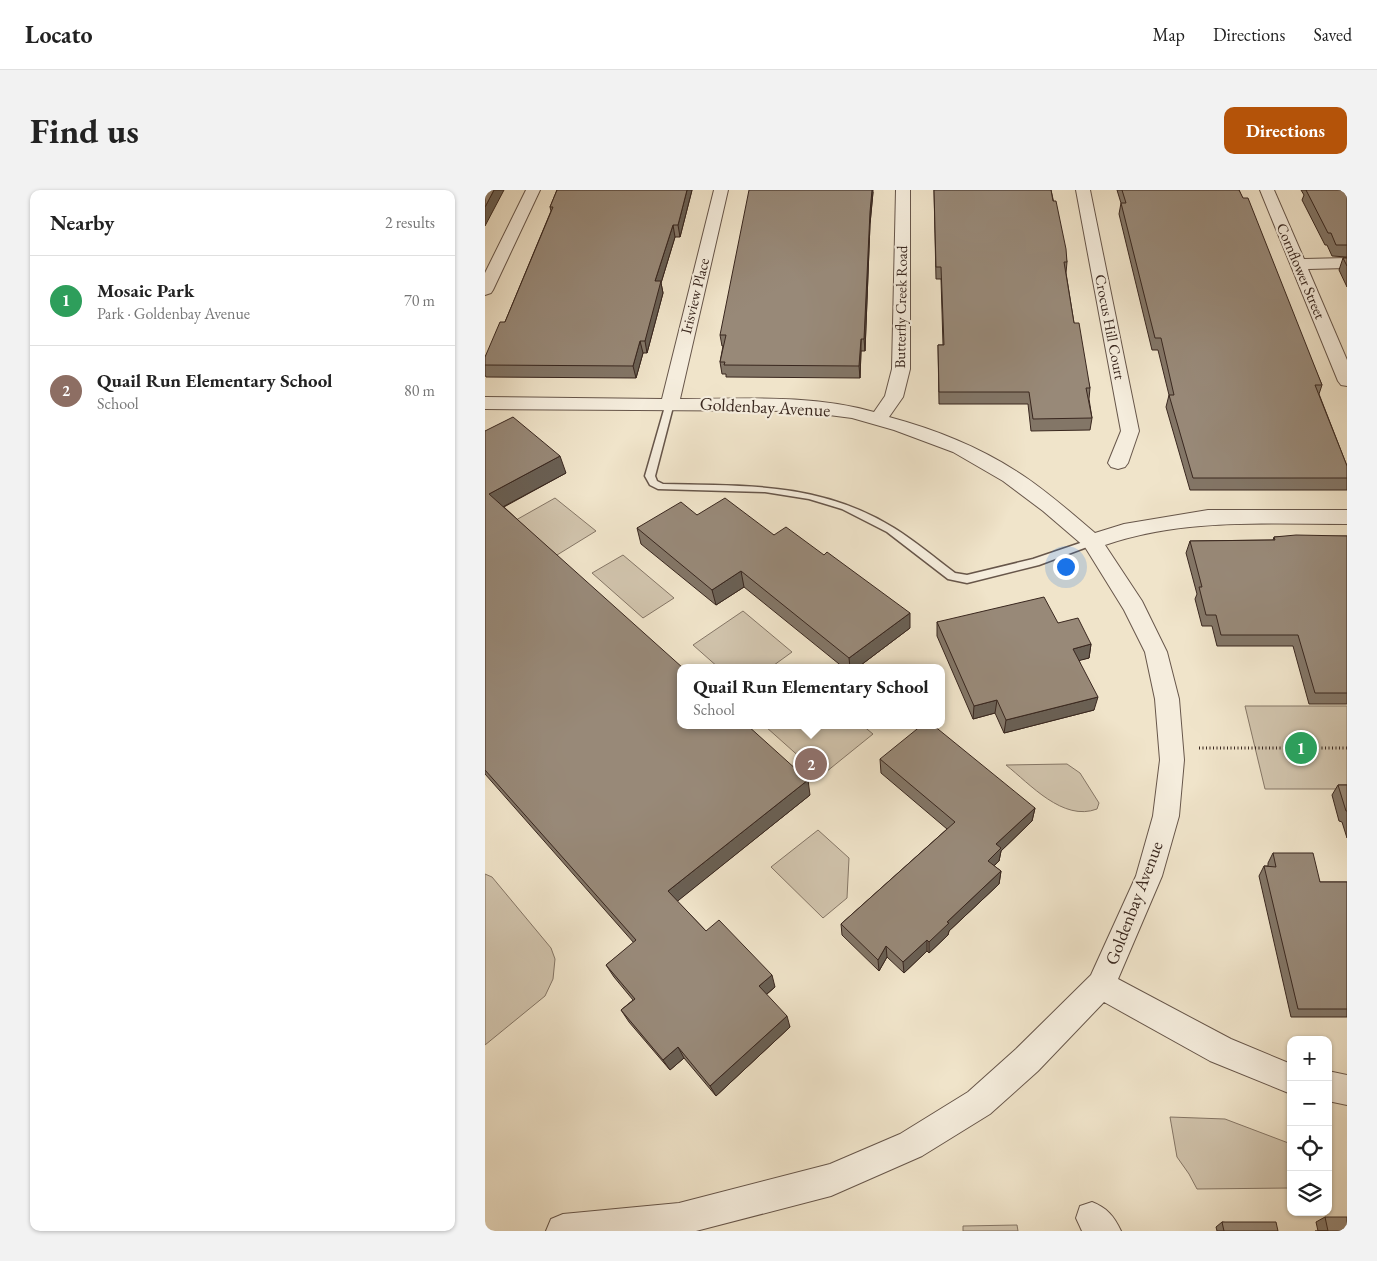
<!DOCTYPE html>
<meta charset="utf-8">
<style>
:root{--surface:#fff;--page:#f2f2f2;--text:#222;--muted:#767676;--line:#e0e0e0;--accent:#b45309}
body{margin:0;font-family:"EB Garamond",serif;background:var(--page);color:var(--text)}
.controls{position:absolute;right:15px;bottom:15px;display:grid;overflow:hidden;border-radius:10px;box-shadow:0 1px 4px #0004}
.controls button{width:45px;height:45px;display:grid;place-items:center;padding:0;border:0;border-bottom:1px solid var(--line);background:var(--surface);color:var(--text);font:25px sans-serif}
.you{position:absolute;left:580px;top:376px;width:18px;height:18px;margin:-12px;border:4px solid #fff;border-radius:50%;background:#1a73e8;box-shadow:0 0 0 8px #1a73e833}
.badge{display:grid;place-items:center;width:32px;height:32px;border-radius:50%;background:var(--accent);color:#fff;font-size:16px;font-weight:700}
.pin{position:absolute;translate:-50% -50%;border:2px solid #fff;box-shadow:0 1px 5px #0006}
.popup{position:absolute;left:192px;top:474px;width:268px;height:65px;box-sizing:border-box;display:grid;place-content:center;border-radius:10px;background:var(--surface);filter:drop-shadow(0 1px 4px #0005);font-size:16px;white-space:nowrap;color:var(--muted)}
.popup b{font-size:19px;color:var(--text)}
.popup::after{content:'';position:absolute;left:50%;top:100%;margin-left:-10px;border:10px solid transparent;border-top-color:var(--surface)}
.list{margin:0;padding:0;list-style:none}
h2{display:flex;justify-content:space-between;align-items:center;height:65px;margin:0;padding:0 20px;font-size:21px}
h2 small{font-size:16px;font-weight:400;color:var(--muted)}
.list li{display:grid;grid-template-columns:32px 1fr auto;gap:15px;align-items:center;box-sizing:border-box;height:90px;padding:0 20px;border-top:1px solid var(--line)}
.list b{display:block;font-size:19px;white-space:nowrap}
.list p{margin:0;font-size:16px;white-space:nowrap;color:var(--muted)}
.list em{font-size:16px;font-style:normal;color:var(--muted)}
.icon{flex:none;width:28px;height:28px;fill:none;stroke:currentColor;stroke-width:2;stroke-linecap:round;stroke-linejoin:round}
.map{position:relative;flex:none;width:862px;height:1041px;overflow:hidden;border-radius:10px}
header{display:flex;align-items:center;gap:30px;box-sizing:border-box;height:70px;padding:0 25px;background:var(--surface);border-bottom:1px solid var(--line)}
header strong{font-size:24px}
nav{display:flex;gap:28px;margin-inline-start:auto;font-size:18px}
.intro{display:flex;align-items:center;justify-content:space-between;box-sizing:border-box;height:120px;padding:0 30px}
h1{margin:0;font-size:35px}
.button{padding:12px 22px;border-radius:10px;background:var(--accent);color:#fff;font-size:18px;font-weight:700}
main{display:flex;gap:30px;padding:0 30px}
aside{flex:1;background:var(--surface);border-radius:10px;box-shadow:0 1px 4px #0004}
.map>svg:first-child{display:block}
.green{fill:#d1c4ad;stroke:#857666}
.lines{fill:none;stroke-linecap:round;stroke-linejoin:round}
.service-casing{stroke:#67564a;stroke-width:3}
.minor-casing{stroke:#67564a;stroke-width:2}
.path{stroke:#39271f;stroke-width:3;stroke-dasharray:1 2.5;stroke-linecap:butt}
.service{fill:#f5eddd;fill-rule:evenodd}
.minor{fill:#f5eddd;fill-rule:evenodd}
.wall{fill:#837667;stroke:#39271f}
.shaded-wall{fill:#6a6054;stroke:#39271f}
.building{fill:#988978;stroke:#39271f}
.labels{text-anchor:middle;stroke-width:4.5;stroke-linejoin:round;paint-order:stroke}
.far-street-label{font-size:15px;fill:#39271f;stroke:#f5eddd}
.street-label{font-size:18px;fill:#39271f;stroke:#f5eddd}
</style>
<header>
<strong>Locato</strong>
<nav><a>Map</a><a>Directions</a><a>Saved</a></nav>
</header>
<div class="intro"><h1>Find us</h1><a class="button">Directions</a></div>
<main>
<aside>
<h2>Nearby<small>2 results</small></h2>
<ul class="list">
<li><span class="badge" style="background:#2e9e5b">1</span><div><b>Mosaic Park</b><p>Park · Goldenbay Avenue</p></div><em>70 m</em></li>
<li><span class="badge" style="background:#8d6e63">2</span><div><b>Quail Run Elementary School</b><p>School</p></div><em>80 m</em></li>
</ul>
</aside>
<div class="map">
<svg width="862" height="1041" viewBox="0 0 862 1041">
<rect width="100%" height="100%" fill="#f0e4ca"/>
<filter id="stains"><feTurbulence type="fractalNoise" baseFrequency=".004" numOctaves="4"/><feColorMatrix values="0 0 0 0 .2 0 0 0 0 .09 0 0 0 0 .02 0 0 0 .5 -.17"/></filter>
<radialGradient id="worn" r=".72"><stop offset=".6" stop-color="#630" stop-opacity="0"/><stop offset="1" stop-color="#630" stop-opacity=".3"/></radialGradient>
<path class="green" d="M70 308 111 341 72 365 31 330Z
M138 365 189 408 158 428 107 383Z
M258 421 307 462 285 478H234L208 455Z
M760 516H862V599H780Z
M284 535H377L388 544 336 586 281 537Z
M582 574 595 583 614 613 612 619C578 632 545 594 521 575Z
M333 640 364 668 362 708 338 728 286 677Z
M0 684 7 687 66 758 70 769 68 789 60 806 0 855Z
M685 927 740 929 806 954V998L712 999 704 984 692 967Z
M532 1035 533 1041H478V1036Z"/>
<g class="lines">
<defs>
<path id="service" d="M185 210 189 213 170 286 172 291 178 294C260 296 335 292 409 338 430 351 450 368 470 383L482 385 548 369 607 349 612 352 610 354 554 375 482 393 463 389 402 342 357 319 324 309 280 302 173 299 165 295 160 286 181 213Z"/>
<path id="minor" d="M41 0H55L8 100 6 103 0 105V83Z
M229 0H243L195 209C259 209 326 204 389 222L400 206 407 179 411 0H425V179L418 207 404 227C449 239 492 256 531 281 560 299 585 322 610 343L639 334 723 320H862V334C781 334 698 328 620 355L657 411 682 462 694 509 699 570 694 626 677 686 633 789 746 849 806 874V904L725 871 619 812 553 881 505 924 437 966 346 1006 211 1041H61L66 1029 78 1024 194 1013 345 974 415 944 483 902 531 859 606 785 651 686 668 626 675 570 670 509 660 462 639 420 600 357 558 321 518 291 468 262 409 240 367 228 313 221 0 219V207L177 209Z
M591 0H605L654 241 643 273 640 277 633 279 626 277 623 273 636 241Z
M775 0H789L819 69 862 68V78L823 79 862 170V196L856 195 853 191Z
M843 881 862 885V915L843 911Z
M607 1012C622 1018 629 1026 636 1041H597L591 1028 595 1016Z"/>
</defs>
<use href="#service" class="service-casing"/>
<use href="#minor" class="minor-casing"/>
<path class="path" d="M714 558H862"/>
<use href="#service" class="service"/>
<use href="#minor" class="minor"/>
</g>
<path class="wall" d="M72 0H207L195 47H190L176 93 178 103 162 163H158L151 188 1 187 0 185V167L20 132 66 21 65 17Z
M449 0H566L582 72 581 83 589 133 605 198 604 209 607 228 605 240 546 241 543 214H454L453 155H458L456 89H451Z
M632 0H754L837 195 834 204 862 276V300H705L681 217 684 205 673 160H667L634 24 636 13Z
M816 0H862V67L847 66 842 55H840L817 10 819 5Z
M388 2 385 34 380 161H376L375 188 241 187V184H237L235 172 238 156H237L235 145Z
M858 68H862V97L854 80Z
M0 241 81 283 19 317 325 605 192 711 221 741 290 797 281 805 305 837 231 906 199 868 185 880 144 832 136 820 148 810 129 787 121 775 149 753 0 584Z
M212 325 289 345 425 438 372 478H359L259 397 231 415 156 354 152 338Z
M862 346V514H824L808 456H732L727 436H717L710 409 712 404 701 363 705 351 788 350 789 347Z
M452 432 573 433 606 454 604 468 594 470 609 520 519 543 510 523 488 529 452 446Z
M395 569 550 618 547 631 516 661 514 671 509 676 516 681 514 694 464 741 463 745 444 763 442 761 419 783 402 767 394 781 357 745 356 734 462 639 396 583Z
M853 595H862V648L857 632 854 631 847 605Z
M788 663 835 692H862V827H806L774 686 779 676H783V673Z
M840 1027 862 1041H833L831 1032Z
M737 1032 793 1041H732L731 1037Z"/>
<path class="shaded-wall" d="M9 0H19L0 36V17Z
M202 0H207L195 47 193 35Z
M387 0H388V2L385 34 380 161 379 149 385 22Z
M188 35 190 47 176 93 178 103 162 163 160 151 170 91Z
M376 149V161L375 188 374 176Z
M155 151 158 163 151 188 148 176Z
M75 266 81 283 12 320 4 304Z
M256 381 259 397 231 415 227 400Z
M425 423V438L372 478H365L364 468Z
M606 454 604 468 585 473 588 459Z
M613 507 609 520 519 543 521 530Z
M512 510 510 523 488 529 489 516Z
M323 590 325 605 189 714 183 701Z
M550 618 547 631 516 661 514 671 501 683 503 671 511 654Z
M516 681 514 694 464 741 463 745 444 763V752L462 732Z
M442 750V761L419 783 418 772Z
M401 756 402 767 394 781 393 770Z
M287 785 290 797 277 808 274 796Z
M302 826 305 837 231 906 225 896Z
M193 857 199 868 185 880 178 870Z"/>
<path class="building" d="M0 0H9L0 17Z
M72 0H202L193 35H188L170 91H176L160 151H155L148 176 0 175V167L15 132H20L68 17H65Z
M264 0H387L385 22 379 149H376L374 176 239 175 240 172H235L241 145H235Z
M449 0H566L568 11H571L581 59 582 72H579L589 133H594L605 198H601L607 228 548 229 544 202H454L453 155H459L456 77H451Z
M637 0H754L758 8H763L837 195H830L862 276V288H708L684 205H689L676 148H670L636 13H641Z
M821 0H862V55H851L846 43H843Z
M858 68H862V76Z
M28 227 75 266 4 304 198 478H196V535H262L323 590 183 701 221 741 234 730 287 785 274 796 302 826 225 896 193 857 178 870 136 820 150 809 121 775 151 750 0 580V241Z
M240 308 289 345 301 337 339 365 342 362 425 423 364 468 256 381 227 400 152 338 196 312 212 325Z
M811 345 862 346V503H830L813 445H736L731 425H721L714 397H717L705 351 790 350 789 347Z
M559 407 573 433 593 428 606 454 588 459 613 507 521 530 512 510 489 516 452 432Z
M437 535H448L550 618 511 654 516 658 503 671 516 681 462 732 464 733 444 752 442 750 418 772 401 756 393 770 356 734 470 632 395 569Z
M853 595H862V621H861Z
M788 663H828L835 692H862V819H813L779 676 791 677Z
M840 1027H862V1041H830H843Z
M737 1032H791L793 1041H739Z"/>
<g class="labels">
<g class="far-street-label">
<text transform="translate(816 81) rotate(67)" y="5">Cornflower Street</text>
<text transform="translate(210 106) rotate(-76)" y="5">Irisview Place</text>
<text transform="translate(416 117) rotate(-89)" y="5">Butterfly Creek Road</text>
<text transform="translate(625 137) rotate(79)" y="5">Crocus Hill Court</text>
</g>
<g class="street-label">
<text transform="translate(280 217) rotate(3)" y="6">Goldenbay Avenue</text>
<text transform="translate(649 713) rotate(-69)" y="6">Goldenbay Avenue</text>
</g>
</g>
<rect width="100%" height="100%" filter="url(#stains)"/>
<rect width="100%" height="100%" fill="url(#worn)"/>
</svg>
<div class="controls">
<button>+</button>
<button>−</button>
<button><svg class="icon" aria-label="locate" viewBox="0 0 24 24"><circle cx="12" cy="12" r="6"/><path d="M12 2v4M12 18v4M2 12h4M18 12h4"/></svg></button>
<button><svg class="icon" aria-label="layers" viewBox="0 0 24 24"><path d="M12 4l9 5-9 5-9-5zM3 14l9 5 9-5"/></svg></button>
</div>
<div class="you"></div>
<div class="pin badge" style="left:816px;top:558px;background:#2e9e5b">1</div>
<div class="pin badge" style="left:326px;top:574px;background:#8d6e63">2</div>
<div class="popup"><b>Quail Run Elementary School</b>School</div>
</div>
</main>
